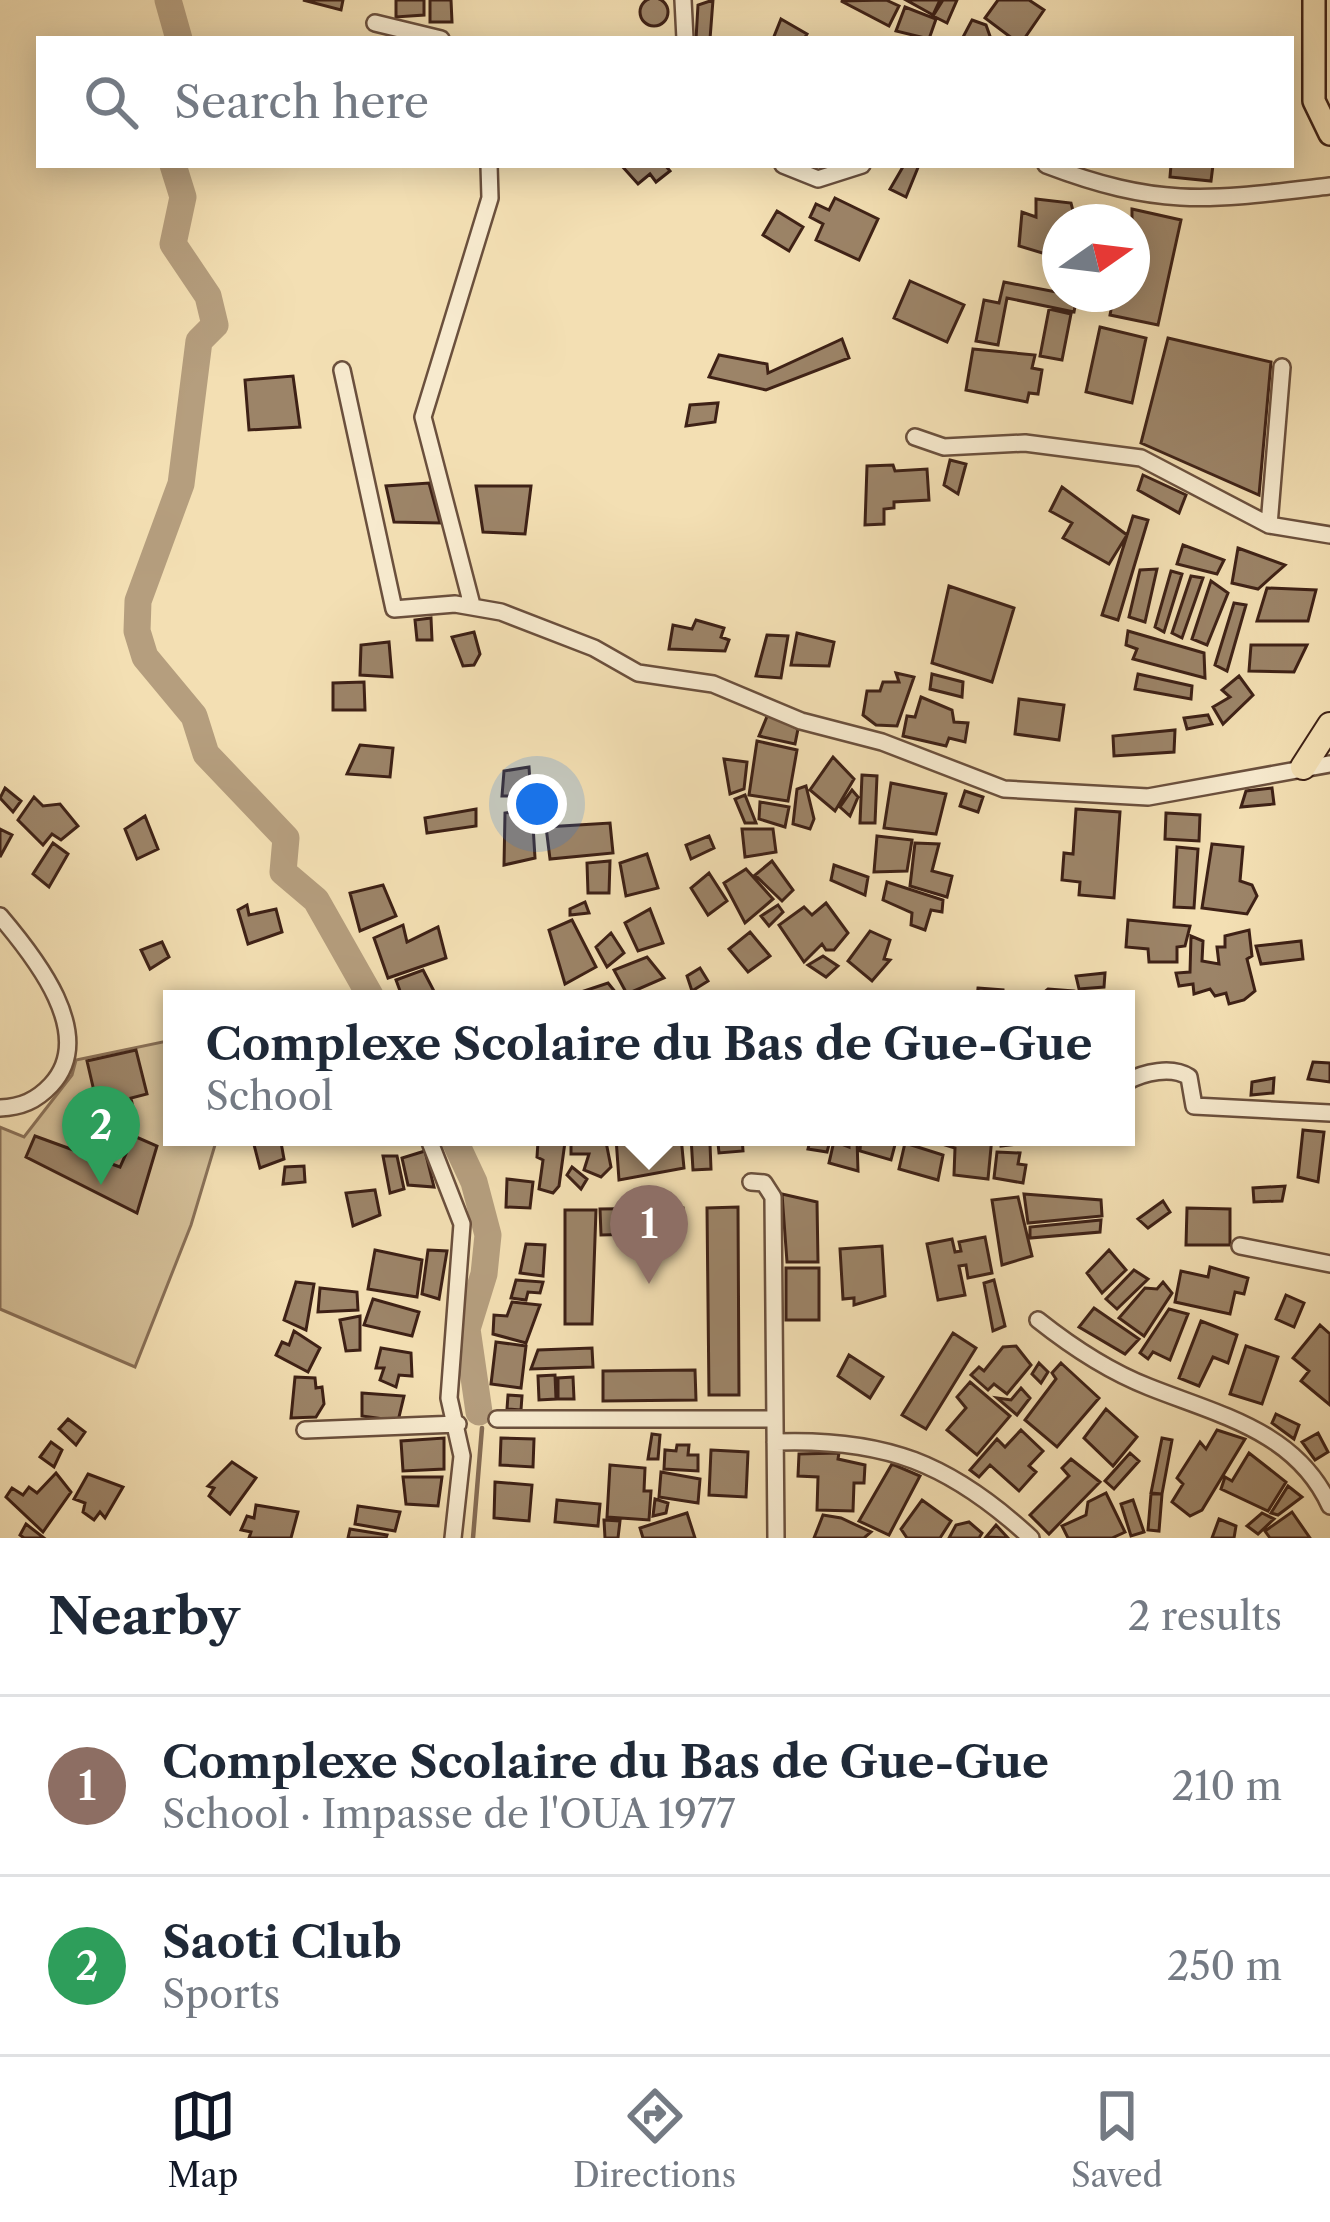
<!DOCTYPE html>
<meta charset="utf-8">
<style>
:root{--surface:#fff;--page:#f2f2f3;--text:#1f2937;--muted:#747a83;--line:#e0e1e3;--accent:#111827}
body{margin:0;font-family:"Libre Caslon Text",serif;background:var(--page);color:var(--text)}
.compass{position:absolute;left:1042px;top:204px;width:108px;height:108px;border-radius:50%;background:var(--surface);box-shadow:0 6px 30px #0003;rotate:76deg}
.you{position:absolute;left:537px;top:804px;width:42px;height:42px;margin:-30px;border:9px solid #fff;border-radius:50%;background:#1a73e8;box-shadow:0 0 0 18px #1a73e833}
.badge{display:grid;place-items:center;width:78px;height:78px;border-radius:50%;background:var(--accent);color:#fff;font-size:39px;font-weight:700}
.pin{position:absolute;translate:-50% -99px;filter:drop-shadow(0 3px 6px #0008)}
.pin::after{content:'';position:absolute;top:63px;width:42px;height:36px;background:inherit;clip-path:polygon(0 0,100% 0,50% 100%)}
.popup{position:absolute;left:163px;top:990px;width:972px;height:156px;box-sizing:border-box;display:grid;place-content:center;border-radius:0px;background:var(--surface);filter:drop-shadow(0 3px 9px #0005);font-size:39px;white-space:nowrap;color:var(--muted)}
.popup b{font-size:45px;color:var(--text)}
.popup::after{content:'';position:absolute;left:50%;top:100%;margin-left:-24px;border:24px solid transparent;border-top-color:var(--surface)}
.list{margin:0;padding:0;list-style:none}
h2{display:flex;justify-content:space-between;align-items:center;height:156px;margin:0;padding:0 48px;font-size:51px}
h2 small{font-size:39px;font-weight:400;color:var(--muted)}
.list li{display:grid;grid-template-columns:78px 1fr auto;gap:36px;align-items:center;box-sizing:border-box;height:180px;padding:0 48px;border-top:3px solid var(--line)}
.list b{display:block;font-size:45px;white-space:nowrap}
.list p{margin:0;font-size:39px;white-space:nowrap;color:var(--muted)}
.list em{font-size:39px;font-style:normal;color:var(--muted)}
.icon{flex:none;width:66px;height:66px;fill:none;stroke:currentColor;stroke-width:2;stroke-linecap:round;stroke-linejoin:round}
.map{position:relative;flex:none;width:1330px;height:1538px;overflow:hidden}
.search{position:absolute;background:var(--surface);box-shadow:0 6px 30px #0003;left:36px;right:36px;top:36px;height:132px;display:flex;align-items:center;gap:30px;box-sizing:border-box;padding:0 42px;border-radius:0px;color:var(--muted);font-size:45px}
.sheet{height:516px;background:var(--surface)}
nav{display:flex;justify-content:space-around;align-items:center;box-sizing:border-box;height:168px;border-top:3px solid var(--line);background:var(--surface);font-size:33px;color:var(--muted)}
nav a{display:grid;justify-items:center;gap:6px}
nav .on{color:var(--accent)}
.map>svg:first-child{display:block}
.park{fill:#d4bf98;stroke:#897057;stroke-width:3}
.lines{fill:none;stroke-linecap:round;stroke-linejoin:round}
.stream{stroke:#856c54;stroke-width:4.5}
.river{stroke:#b59e7e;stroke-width:27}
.building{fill:#9c8468;stroke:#3e2116;stroke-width:3}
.minor-casing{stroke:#6b503d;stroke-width:20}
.major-casing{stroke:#3e2116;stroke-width:26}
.highway-casing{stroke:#3e2116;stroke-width:28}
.minor{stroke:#f7eace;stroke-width:15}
.major{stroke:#f3dfb3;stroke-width:21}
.highway{stroke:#f3dfb3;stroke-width:24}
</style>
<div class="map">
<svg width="1330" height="1538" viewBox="0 0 1330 1538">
<rect width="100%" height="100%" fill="#f3dfb3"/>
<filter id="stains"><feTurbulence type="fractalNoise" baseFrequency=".00167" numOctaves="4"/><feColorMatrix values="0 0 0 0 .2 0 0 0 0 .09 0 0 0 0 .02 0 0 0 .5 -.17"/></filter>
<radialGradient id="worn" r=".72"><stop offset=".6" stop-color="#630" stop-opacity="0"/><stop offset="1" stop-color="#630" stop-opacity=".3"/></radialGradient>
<path class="park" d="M172 1040V1137H201L215 1145 191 1225 135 1367 0 1309V1127L24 1137 72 1075 76 1060Z"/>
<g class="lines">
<path class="stream" d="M473 1538 482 1428"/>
<path class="river" d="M168 0 179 39
M173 165 183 197 173 244 208 296 215 325 199 341 181 484 138 601 137 631 145 657 194 716 206 754 286 838 283 872 316 900 372 999
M453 1137 474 1182 488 1235 484 1274 467 1329 479 1412"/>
</g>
<path class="building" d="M640 12a14 14 0 1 1 28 0a14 14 0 1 1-28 0Z
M303 0H343L341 10Z
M396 0H424V15L396 17Z
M430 0H451L452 22H430Z
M713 0 710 39H696L698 5Z
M886 0 899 6 889 26 841 1Z
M906 0H940L933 15Z
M943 0H957L947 23 933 16Z
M998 0H1029L1044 10 1024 39H1013L985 18Z
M905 7 936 19 929 39 896 31Z
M781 19 807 34 804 39H773Z
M972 20 986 25 991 39H962Z
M621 165H665L670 171 656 182 650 174 638 184Z
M904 165H919L906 197 890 189Z
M1171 165H1213L1211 181 1170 177Z
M835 198 878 219 859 260 816 240 823 224 810 217 816 204 829 210Z
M1036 199 1071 203 1076 222H1060L1059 258 1019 246 1022 212 1036 217Z
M1132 209 1181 220 1158 325 1110 315 1114 294H1132Z
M777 211 803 227 789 251 763 235Z
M910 281 964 305 947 342 894 318Z
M1004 282 1077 296 1074 312 1007 298 998 345 976 341 984 300 999 303Z
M1049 309 1071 314 1062 360 1040 356Z
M1100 327 1146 338 1132 403 1086 392Z
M1168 338 1271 362 1259 495 1141 443Z
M842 339 849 358 766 390 709 377 719 355 767 364 768 373Z
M973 349 1035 355 1032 368 1042 370 1038 394 1029 393 1027 402 966 390Z
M293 376 300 427 249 430 245 380Z
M718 403 715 422 686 426 690 405Z
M950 460 966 464 958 494 944 485Z
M893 465 895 471 927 469 929 500 894 502V508L884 509V524L865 525 867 466Z
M1143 475 1186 495 1179 513 1138 490Z
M429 483 440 523 394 522 386 486Z
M476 486H531L525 534 483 532Z
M1062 487 1127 535 1109 564 1063 538 1072 523 1050 511Z
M1133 516 1148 520 1118 620 1102 615Z
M1183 545 1224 560 1217 574 1177 564Z
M1238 548 1285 565 1258 589 1232 583Z
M1157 569 1145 622 1129 617 1140 570Z
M1171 571 1182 574 1164 632 1155 627Z
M1191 576 1203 578 1182 638 1172 633Z
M1211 581 1228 593 1207 645 1192 639Z
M949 586 1014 608 992 682 932 663Z
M1267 588 1316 590 1308 621H1257Z
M1234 603 1246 605 1227 671 1215 665Z
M431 618 432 640H417L415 620Z
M696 620 724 628 721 637 729 640 725 651 669 649 673 625 692 629Z
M1128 631 1204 653 1205 678 1133 659 1137 649 1126 645Z
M474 632 480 654 474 665 463 666 452 637Z
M797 633 834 642 829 666 791 665Z
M767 635 788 636 781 678 756 676Z
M389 642 392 677 360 675 361 645Z
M1251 645H1307L1294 672 1249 671Z
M896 673 914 677 897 726 876 725 863 715 867 691H880L883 682H899Z
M932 674 963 682 962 697 930 689Z
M1138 674 1192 686 1191 699 1135 689Z
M1239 676 1253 695 1223 724 1213 707 1230 697 1222 690Z
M364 682 365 710H333V683Z
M921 697 952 710 954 722 968 723 965 742 949 738 946 746 903 736 907 716 915 717Z
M1019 699 1064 705 1059 740 1015 734Z
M768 714 798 729 795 744 759 736Z
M1208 715 1212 724 1187 729 1184 718Z
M1175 730 1174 752 1114 756 1113 736Z
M757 741 797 750 788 801 749 795Z
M360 745 393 748 390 777 347 774Z
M833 757 854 779 835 811 810 790Z
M724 759 747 762 744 789 730 794Z
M529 767 531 796H502L504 771Z
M862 775 877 776 875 823H860Z
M891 783 946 794 936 834 884 828Z
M806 786 814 819 810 829 793 824 797 789Z
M5 788 21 801 13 812 0 798Z
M1272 788 1274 804 1241 807 1246 791Z
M852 790 858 797 850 816 840 807Z
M965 791 983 797 978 812 960 806Z
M745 795 756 823H745L735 799Z
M34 797 43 806 60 804 78 826 61 840 52 834 43 845 18 820Z
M760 802 789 807 785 827 759 819Z
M476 809V826L427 833 425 818Z
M532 809 535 858 504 865 505 813Z
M1076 809 1120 812 1114 898 1079 895 1080 882 1062 880 1064 853 1073 854Z
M1166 813 1200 815 1199 841 1165 839Z
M145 816 158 849 137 859 125 829Z
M610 823 613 853 550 859 546 827Z
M0 829 12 835 0 857Z
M742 829H773L776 852 745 857Z
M709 836 714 848 691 859 686 845Z
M877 836 912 840 907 871 874 872Z
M53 843 68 854 49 887 33 874Z
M915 843 939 844 932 871 952 876 947 897 910 886Z
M1212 844 1243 847 1240 881 1252 885 1257 896 1247 914 1202 908Z
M1177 847 1198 849 1194 908 1174 907Z
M647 854 658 888 626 896 620 863Z
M610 861 609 893H588L587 863Z
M772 861 793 890 782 901 755 875Z
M834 865 868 877 865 895 831 880Z
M746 869 773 899 745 923 724 883Z
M709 873 727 901 708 915 691 888Z
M887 882 943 900 942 912 931 910 925 930 911 925 912 913 883 900Z
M383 885 396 916 360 931 350 893Z
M585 902 589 913 570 915V909Z
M826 903 848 933 834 950H826L822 944 804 962 779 925 804 907 812 915Z
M247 905 249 915 276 909 282 932 248 944 238 910Z
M778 905 783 912 769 926 761 916Z
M650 909 663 943 638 951 625 923Z
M572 920 596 967 565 984 549 930Z
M1128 920 1190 926 1185 946 1177 947V962H1149L1148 949 1126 947Z
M403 925 407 942 438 927 446 958 388 978 374 938Z
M1249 930 1252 956 1247 959 1255 991 1244 1000 1229 1004 1226 993 1215 996 1210 989 1194 994 1193 984 1179 986 1176 973 1190 972 1191 936 1203 941 1202 961 1219 964 1217 947H1225V936Z
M870 931 890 940 884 959 890 960 872 981 848 961Z
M750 932 770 956 748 972 729 949Z
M611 933 624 953 607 967 596 947Z
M1301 941 1303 959 1261 964 1256 946Z
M162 942 169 957 150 969 141 950Z
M823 956 838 966 826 977 808 965Z
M647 957 664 978 627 994 614 970Z
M700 968 708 981 692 991 687 976Z
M423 970 438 999H403L396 980Z
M1105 973 1104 987 1079 989 1076 976Z
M608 983 621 999H583L581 992Z
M978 988 1003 990V999H977Z
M1048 989 1074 991 1103 999H1036Z
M136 1050 147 1094 131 1098 136 1122 103 1130 87 1061Z
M1313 1062 1330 1063V1082L1308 1079Z
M1274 1078 1273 1093 1251 1095 1252 1082Z
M1303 1130 1324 1132 1318 1182 1298 1177Z
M35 1136 120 1167 134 1136 157 1146 137 1213 26 1157Z
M252 1137H280L284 1159 260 1168Z
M681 1137 684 1168 619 1180 616 1138Z
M691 1137H742L743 1151 719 1153 718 1143 710 1144 711 1169 693 1170Z
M811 1137H831L827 1152 808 1149Z
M849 1137 857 1139 858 1171 829 1163 834 1141 849 1147Z
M861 1137H897L891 1160 860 1151Z
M945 1137H992L988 1179 954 1175 955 1148 942 1144Z
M1000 1137H1028V1143L1001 1146Z
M571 1139 606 1142 611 1167 601 1177 584 1170 589 1154H571Z
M538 1142H565L559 1186 553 1193 539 1189 543 1160 537 1157Z
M905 1143 943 1155 938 1180 899 1169Z
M425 1151 434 1187 408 1185 402 1158Z
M997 1152 1020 1153 1018 1164 1026 1165 1023 1183 994 1178Z
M383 1156H397L404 1189 390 1193Z
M304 1166 305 1182 283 1184 285 1167Z
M572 1167 587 1179 581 1189 567 1175Z
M507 1179 533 1182 530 1208 506 1207Z
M1285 1186 1282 1201 1254 1202 1253 1188Z
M375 1190 380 1215 353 1226 346 1193Z
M782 1194 817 1202 818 1262H787Z
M1024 1194 1101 1200 1102 1216 1028 1223Z
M1018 1197 1032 1256 1002 1265 992 1200Z
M1163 1201 1170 1212 1148 1228 1138 1219Z
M738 1207 739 1395H709L707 1208Z
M683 1208 684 1233 601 1235 600 1209Z
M1187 1208 1230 1209V1245H1186Z
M565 1210H596L592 1324H565Z
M1101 1220 1100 1232 1030 1238V1227Z
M985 1237 992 1273 968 1278 966 1265 959 1266 965 1295 938 1300 927 1244 952 1239 955 1252 961 1251 959 1242Z
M526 1244 545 1245 543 1276 520 1273Z
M882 1246 885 1296 854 1305V1298L843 1299 840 1249Z
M375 1250 422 1260 417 1297 368 1289Z
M428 1250 447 1251 439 1299 422 1294Z
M1109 1250 1126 1270 1102 1293 1087 1273Z
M1210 1267 1248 1278 1244 1294 1235 1292 1230 1314 1175 1302 1181 1271 1208 1277Z
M786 1268H819V1320H786Z
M1134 1270 1148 1279 1117 1309 1106 1299Z
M516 1280 543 1282 540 1293 528 1292 526 1300 511 1298Z
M994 1280 1005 1326 993 1331 984 1283Z
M296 1282 314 1284 306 1330 284 1320Z
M1163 1282 1172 1293 1144 1336 1119 1318 1145 1288 1157 1289Z
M320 1288 357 1292 358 1310 318 1312Z
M1286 1295 1304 1303 1294 1327 1276 1319Z
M373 1299 419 1312 412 1336 364 1325Z
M512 1302 540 1305 526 1343 493 1334 494 1315 507 1316Z
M1094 1308 1139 1339 1125 1354 1079 1327Z
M1169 1309 1188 1314 1170 1360 1153 1352 1148 1359 1140 1353Z
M360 1316V1350L346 1351 340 1320Z
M1201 1321 1237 1335 1228 1363 1213 1357 1199 1386 1179 1378Z
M1320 1325 1330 1334V1405L1301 1381 1309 1371 1293 1358Z
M294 1331 320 1348 308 1372 276 1355 282 1342 289 1345Z
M953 1333 976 1348 926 1429 902 1415Z
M496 1342 526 1346 521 1388 491 1384Z
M1016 1346 1031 1365 1007 1394 994 1384 988 1390 971 1375 979 1367 984 1371 1003 1347Z
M1246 1346 1278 1357 1262 1404 1230 1394Z
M381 1348 411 1353 412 1376 399 1375 396 1387 380 1380 384 1368H376Z
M592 1348 593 1367 531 1369 538 1350Z
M849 1355 883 1377 870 1398 838 1376Z
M1039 1363 1048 1372 1041 1383 1032 1374Z
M1061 1363 1099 1398 1057 1447 1025 1420 1056 1379 1052 1373Z
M695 1370 696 1400 603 1401V1371Z
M555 1375 556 1399 539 1400 538 1376Z
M295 1377 315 1378 316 1388 322 1387 324 1404 316 1417 291 1418Z
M573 1377 574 1399H558V1378Z
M970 1382 1010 1416 977 1455 947 1430 966 1408 957 1397Z
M1021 1388 1030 1398 1017 1415 997 1398 1011 1400Z
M362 1393 404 1396 398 1421 362 1416Z
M508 1395 522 1396 521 1410 507 1409Z
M1106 1409 1137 1437 1113 1466 1084 1438Z
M1276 1414 1299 1425 1294 1439 1272 1423Z
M68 1419 85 1432 76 1445 59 1429Z
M1021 1430 1043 1451 1029 1466 1036 1472 1019 1491 990 1465 979 1477 970 1470 997 1439 1005 1447Z
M1217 1430 1245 1439 1202 1510 1190 1516 1172 1502 1183 1484 1177 1478 1200 1442 1206 1449Z
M1318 1433 1328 1452 1315 1460 1302 1442Z
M652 1434 660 1435 658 1459H648Z
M444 1438V1469L403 1471 401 1441Z
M501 1438 534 1439 533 1467 500 1465Z
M1162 1438 1172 1440 1162 1494 1151 1493Z
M51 1442 62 1450 54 1467 40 1457Z
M677 1445H689L688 1455H698V1471L664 1469 665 1450 676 1451Z
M711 1450 748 1452 746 1497 709 1495Z
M839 1453 838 1459 865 1465 864 1483H854L853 1511 817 1510 818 1477 798 1476 799 1454Z
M1130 1453 1139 1461 1114 1489 1105 1481Z
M1249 1453 1286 1482 1268 1511 1221 1489 1225 1477 1232 1481Z
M1071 1459 1100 1482 1049 1534 1030 1515 1069 1476 1062 1468Z
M232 1462 256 1478 230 1514 209 1496 214 1488 208 1486Z
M892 1464 920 1476 889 1535 859 1521Z
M610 1465 645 1468 644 1491H651L649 1520 607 1517Z
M661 1472 700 1479 698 1503 659 1497Z
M56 1473 71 1492 43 1532 6 1497 12 1488 23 1495 29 1487 37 1493Z
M88 1474 123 1487 105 1518 100 1512 94 1520 83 1512 85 1503 74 1499Z
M403 1477H442L438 1506 406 1504Z
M495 1482 532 1485 529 1521 494 1518Z
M1288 1486 1302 1497 1278 1515 1271 1513Z
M1106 1493 1125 1532 1112 1538H1068L1062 1526 1086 1515 1088 1502Z
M1151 1494H1162L1159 1531 1148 1530Z
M655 1499 668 1503 666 1513 653 1516Z
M557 1500 600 1504 598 1526 555 1522Z
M922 1500 951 1521 940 1538H907L901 1529Z
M1133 1500 1144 1532 1131 1536 1121 1504Z
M256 1505 298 1512 291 1538H249L251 1532 241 1530 247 1516 254 1518Z
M358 1506 400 1512 395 1531 355 1524Z
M1292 1512 1310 1538H1270L1265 1531Z
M687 1513 695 1538H643L640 1528Z
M1262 1513 1274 1519 1258 1534 1247 1526Z
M823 1515 841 1518 871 1532 864 1538H814Z
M1219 1519 1236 1526 1234 1538H1212Z
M604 1520 620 1521 618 1538H605Z
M969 1522 982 1533 979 1538H949L956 1525Z
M26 1524 44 1538H24L20 1535Z
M996 1525 1008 1538 986 1537Z
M350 1529 387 1535 386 1538H348Z"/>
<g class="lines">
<defs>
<path id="minor" d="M683 0 685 39
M375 23 441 39
M783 165 818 179 862 165
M1046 165C1162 209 1211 200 1330 186
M342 370 394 609 455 604 501 612 594 648 638 673 713 684 801 721 882 742 1004 789 1148 797 1330 764
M915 437 944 447 1025 443 1141 458 1269 525 1330 535
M1269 525 1282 367
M472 605 423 417 490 198 489 165
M0 916C34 956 98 1035 51 1085 36 1101 21 1107 0 1108
M1126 1082C1144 1072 1172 1066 1189 1077L1194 1106 1330 1113
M428 1137 462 1224 449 1398 462 1456 453 1538
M751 1182 764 1183 773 1197 776 1538
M1240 1246 1330 1264
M1038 1320C1072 1347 1108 1371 1149 1387 1219 1415 1296 1431 1330 1506
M497 1419H775
M305 1430 458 1424
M775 1442C885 1438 950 1463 1031 1538"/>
<path id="major" d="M1314 0V101L1330 134"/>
<path id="highway" d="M1303 767 1330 725"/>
</defs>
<use href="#minor" class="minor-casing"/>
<use href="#major" class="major-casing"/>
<use href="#highway" class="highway-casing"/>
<use href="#minor" class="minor"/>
<use href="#major" class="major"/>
<use href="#highway" class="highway"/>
</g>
<rect width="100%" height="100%" filter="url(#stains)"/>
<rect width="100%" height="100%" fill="url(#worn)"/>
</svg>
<svg class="compass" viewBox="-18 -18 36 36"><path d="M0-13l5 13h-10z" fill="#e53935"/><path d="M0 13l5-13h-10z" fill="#747a83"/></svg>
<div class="you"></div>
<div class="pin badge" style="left:649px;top:1284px;background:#8d6e63">1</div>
<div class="popup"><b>Complexe Scolaire du Bas de Gue-Gue</b>School</div>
<div class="pin badge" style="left:101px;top:1185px;background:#2e9e5b">2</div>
<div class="search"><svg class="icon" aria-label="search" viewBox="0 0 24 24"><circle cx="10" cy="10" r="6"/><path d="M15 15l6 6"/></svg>Search here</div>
</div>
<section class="sheet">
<h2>Nearby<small>2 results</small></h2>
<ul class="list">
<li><span class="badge" style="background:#8d6e63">1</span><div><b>Complexe Scolaire du Bas de Gue-Gue</b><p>School · Impasse de l'OUA 1977</p></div><em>210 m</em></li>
<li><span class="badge" style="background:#2e9e5b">2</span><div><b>Saoti Club</b><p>Sports</p></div><em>250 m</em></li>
</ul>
</section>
<nav>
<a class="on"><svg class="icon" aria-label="map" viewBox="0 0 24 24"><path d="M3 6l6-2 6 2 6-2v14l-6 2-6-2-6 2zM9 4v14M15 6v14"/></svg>Map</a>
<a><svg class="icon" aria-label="directions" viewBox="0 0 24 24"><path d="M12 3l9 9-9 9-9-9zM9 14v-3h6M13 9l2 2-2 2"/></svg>Directions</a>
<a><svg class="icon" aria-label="saved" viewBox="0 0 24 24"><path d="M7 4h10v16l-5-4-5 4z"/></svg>Saved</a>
</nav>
